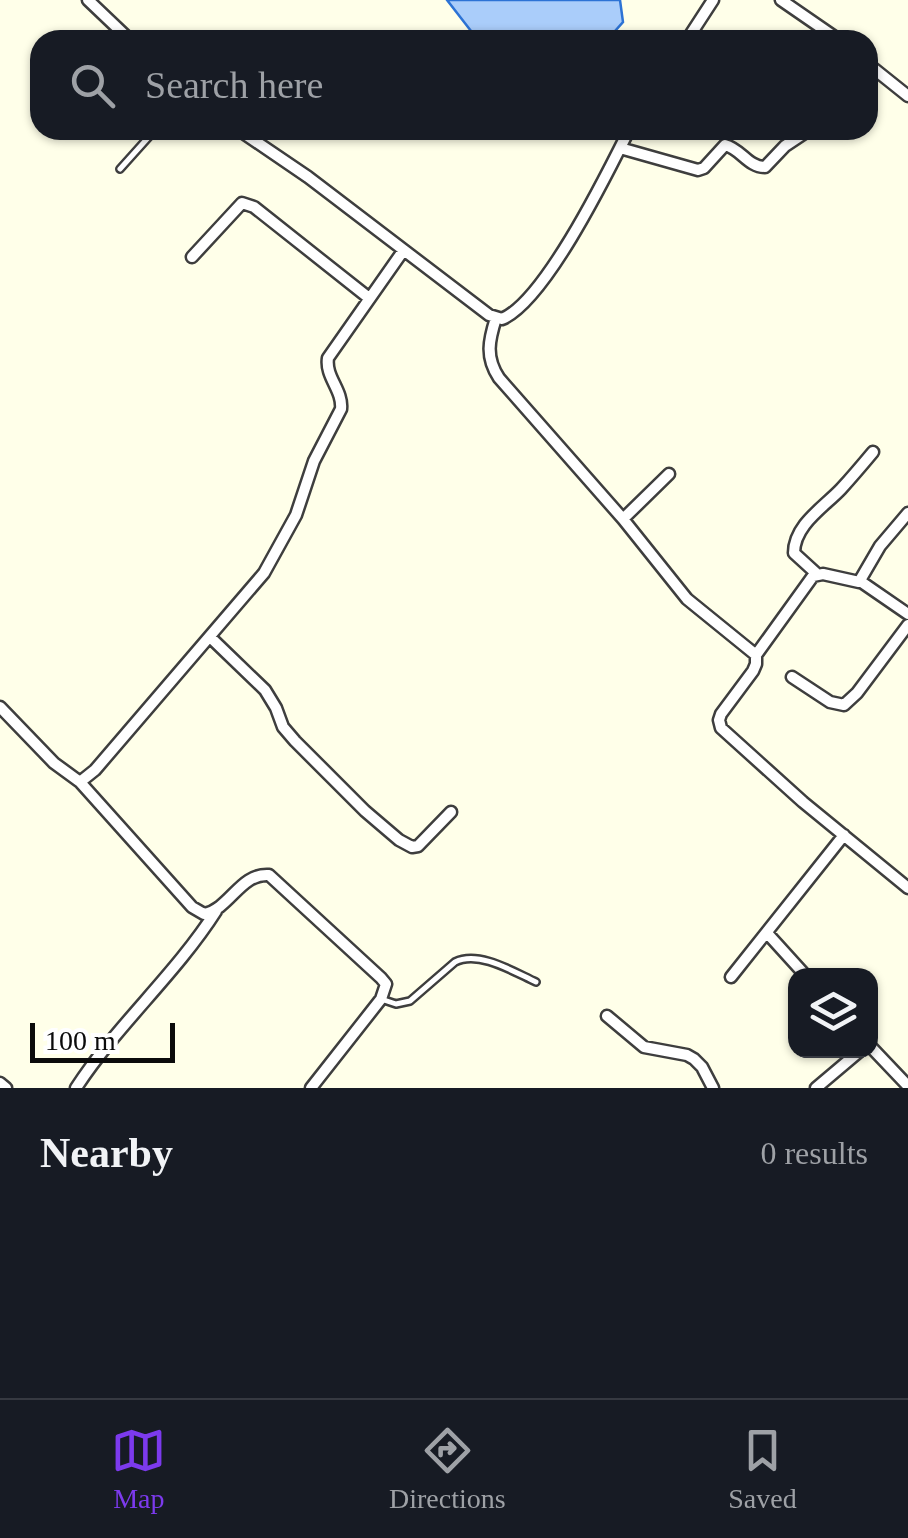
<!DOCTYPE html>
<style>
:root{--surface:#171b24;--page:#242831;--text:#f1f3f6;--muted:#9ea1a6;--line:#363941;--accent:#7c3aed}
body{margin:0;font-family:"Times New Roman",serif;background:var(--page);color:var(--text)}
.controls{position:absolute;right:30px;bottom:30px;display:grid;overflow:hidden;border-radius:20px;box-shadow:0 2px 8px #0004}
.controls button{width:90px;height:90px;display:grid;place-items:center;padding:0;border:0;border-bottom:2px solid var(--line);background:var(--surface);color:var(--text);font:50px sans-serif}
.scale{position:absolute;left:30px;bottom:25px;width:145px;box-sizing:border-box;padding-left:10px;border:5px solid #0b0b0b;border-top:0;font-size:28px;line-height:35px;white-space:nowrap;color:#0b0b0b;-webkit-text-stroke:8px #fff;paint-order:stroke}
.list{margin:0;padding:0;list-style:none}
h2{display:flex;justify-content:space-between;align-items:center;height:130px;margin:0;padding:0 40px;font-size:42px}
h2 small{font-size:32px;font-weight:400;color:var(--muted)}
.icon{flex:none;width:55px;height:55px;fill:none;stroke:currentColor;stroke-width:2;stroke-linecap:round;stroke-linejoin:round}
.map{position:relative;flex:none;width:908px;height:1088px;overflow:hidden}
.search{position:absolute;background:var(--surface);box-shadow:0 2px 8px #0004;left:30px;right:30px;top:30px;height:110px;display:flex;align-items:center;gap:25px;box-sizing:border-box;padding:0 35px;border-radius:30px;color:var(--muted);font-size:38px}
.sheet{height:310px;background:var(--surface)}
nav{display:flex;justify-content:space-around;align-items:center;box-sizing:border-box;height:140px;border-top:2px solid var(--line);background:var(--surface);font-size:28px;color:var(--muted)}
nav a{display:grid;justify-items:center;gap:5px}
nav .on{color:var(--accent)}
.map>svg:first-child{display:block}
.water{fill:#aacdfa;stroke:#2d73d5;stroke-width:2.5}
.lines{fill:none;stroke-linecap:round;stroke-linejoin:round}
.lane-casing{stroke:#3e3e3e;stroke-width:10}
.street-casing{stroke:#3e3e3e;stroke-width:15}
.lane{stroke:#fff;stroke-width:5}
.street{stroke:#fff;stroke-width:10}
</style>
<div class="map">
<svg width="908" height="1088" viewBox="0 0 908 1088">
<rect width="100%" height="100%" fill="#ffffe9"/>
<path class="water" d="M447 0H620L623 22 607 40H478Z"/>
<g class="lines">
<defs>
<path id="lane" d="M120 169 155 130
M381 999 396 1004 410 1001 455 962C479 950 514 972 536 982"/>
<path id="street" d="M88 0 130 40
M781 0 839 40
M687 40 713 0
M868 64 908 96
M239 130 308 177 489 315 502 319C545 301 607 174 629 130
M620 148 698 170 704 168 725 145C741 149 748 167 765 167L785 146 809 130
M192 257 242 203 254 207 369 298
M496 318C489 340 485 357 499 378L623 519 687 599 756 655V664L753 671 721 714 719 720 721 728 803 802 908 888
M623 519 669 474
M817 574 794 553C794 525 824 507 841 489 852 477 863 464 873 452
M860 581 908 614
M210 637 265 690 276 708 283 727 295 741 365 811 399 840 412 847 418 846 451 812
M756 655 813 576 823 574 859 582 880 546 908 513
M792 677 830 702 844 705 857 693 908 625
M0 707 54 763 80 782 192 907 204 914C230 909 240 873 269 875L381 978 386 984 381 999 311 1088
M80 782 95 770 264 573 296 515 314 461 341 409C343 390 325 377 328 358L403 251
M767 933 806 976
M731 977 844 835
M607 1016 644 1047 687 1055 694 1059 702 1067 713 1088
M870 1046 908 1086
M0 1083 6 1088
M76 1088C117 1025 175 975 216 911
M816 1088 861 1050"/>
</defs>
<use href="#lane" class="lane-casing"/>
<use href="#street" class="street-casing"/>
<use href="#lane" class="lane"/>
<use href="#street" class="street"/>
</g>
</svg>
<div class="controls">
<button><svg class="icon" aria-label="layers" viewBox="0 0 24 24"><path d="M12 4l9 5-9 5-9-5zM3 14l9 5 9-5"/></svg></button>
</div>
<div class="scale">100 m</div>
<div class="search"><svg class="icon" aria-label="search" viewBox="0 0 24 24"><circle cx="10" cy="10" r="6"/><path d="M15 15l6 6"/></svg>Search here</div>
</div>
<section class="sheet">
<h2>Nearby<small>0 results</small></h2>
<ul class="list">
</ul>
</section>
<nav>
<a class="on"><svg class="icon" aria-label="map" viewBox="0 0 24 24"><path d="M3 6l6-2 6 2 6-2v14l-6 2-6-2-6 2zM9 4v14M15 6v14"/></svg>Map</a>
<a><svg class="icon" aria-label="directions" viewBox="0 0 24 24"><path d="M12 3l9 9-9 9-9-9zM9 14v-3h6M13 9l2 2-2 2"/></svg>Directions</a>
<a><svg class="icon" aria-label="saved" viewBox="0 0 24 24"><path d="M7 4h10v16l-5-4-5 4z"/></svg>Saved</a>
</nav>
